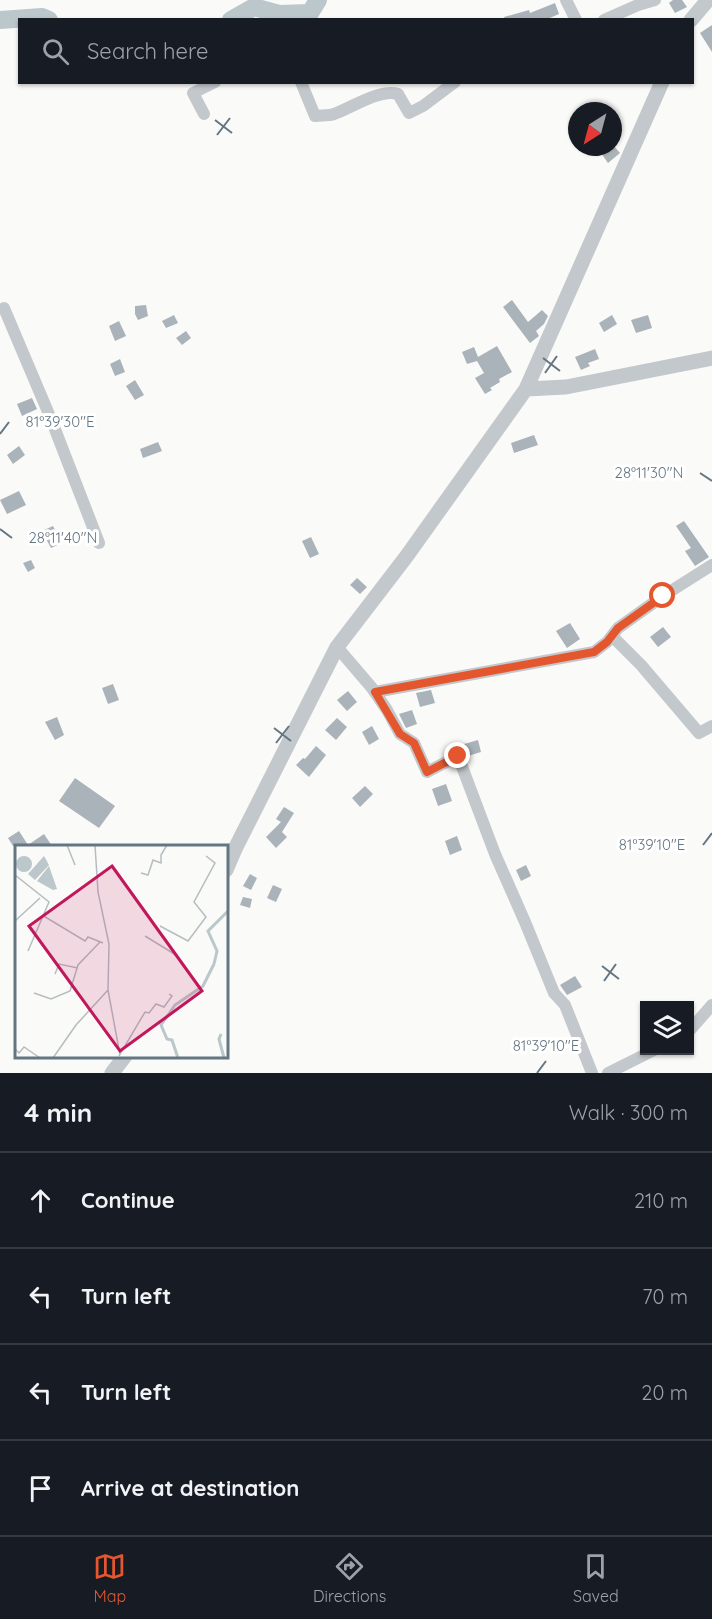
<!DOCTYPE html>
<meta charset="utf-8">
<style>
:root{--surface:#171b24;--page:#242831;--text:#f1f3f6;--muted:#9ea1a6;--line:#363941;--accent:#e4572e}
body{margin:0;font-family:Quicksand,sans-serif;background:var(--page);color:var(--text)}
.controls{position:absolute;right:18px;bottom:18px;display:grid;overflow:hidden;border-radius:0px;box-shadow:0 2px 4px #0004}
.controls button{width:54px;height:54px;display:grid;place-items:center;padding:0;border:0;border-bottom:2px solid var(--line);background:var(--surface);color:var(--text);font:30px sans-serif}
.compass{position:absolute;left:568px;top:102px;width:54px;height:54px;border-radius:50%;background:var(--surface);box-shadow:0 2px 4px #0004;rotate:216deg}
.stop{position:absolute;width:18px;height:18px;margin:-14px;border:4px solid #e4572e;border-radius:50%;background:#fff}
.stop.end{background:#e4572e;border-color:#fff;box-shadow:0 2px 6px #0008}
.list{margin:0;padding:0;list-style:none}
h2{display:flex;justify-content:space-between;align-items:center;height:78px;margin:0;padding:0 24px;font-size:26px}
h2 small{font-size:20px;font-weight:400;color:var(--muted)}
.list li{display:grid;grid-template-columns:39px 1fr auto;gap:18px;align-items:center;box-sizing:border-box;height:96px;padding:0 24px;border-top:2px solid var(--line)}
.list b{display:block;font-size:22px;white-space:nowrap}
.list em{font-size:20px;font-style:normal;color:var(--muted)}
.icon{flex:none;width:33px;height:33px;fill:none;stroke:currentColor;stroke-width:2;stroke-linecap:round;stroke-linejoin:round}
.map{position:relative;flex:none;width:712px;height:1073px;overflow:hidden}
.search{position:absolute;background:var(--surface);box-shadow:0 2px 4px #0004;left:18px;right:18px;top:18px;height:66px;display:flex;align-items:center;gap:15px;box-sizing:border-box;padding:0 21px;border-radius:0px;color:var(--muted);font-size:22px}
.sheet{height:462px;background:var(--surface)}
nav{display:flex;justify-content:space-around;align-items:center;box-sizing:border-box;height:84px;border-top:2px solid var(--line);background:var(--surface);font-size:16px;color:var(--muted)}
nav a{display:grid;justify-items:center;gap:3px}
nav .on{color:var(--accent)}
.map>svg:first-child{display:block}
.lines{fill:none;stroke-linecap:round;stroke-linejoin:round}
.river{stroke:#bbc7cb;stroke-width:18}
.building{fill:#aab3b9}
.minor{stroke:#c3c8cc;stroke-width:12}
.tertiary{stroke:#c3c8cc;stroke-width:15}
.route{stroke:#e4572e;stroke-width:8}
.ticks{fill:none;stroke:#657683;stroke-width:2}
.inset-river{fill:none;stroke:#bbc7cb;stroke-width:3}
.inset-road{fill:none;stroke:#b5bdc2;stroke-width:1.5}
.view{fill:#c2185b;fill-opacity:0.15;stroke:#c2185b;stroke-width:3}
.inset-edge{fill:none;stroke:#657683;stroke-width:3}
.ticks-label{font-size:15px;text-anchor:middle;fill:#657683;stroke:#fff;stroke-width:6;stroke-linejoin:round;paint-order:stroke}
</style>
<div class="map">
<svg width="712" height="1073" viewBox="0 0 712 1073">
<rect width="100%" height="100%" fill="#fafaf8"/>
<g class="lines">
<path class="river" d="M0 20 42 17 49 20
M231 20 254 7 279 14 310 13 318 0"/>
</g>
<path class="building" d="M673 0H682L687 7 675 13 669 3Z
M555 3 559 14 545 20H505L504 17 529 10 530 13Z
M712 25V52L700 33Z
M613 145 620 153 608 163 601 153 609 147H613Z
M512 300 528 322 542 310 548 316 544 324 536 331 539 336 530 343 503 307Z
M146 305 148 316 138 320 135 314V306Z
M174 315 178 323 166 328 162 321Z
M612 315 617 324 604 332 599 323Z
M648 315 652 328 636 333 631 320Z
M119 321 126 336 115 341 109 326Z
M186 331 191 338 182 345 176 338Z
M497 346 512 372 499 379 500 382 490 388 492 390 485 394 475 378 484 373 477 361 467 364 462 352 474 347 478 357Z
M595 349 599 359 588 363 590 366 581 370 575 357Z
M120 359 125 372 115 376 110 364Z
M135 380 144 395 135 400 126 386Z
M32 398 37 409 22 416 17 404Z
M534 435 538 445 514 453 511 443Z
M158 442 162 451 143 458 140 449Z
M19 446 25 455 13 464 7 455Z
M19 491 26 505 7 514 0 500Z
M684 521 709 557 695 566 685 551 691 548 676 526Z
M53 526 62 543 51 548 42 531Z
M311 537 319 554 310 558 302 541Z
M31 560 35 568 28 572 23 563Z
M357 578 367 587 360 594 350 585Z
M570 623 580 639 567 648 556 631Z
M663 627 671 637 658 647 650 637Z
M113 684 119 700 108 704 102 688Z
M431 690 435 703 420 707 416 693Z
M348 691 357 702 347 711 337 700Z
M412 710 417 724 406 728 399 714Z
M57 717 64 735 55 740 45 722Z
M337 718 347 727 336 740 325 730Z
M372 726 379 739 369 745 362 732Z
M478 740 481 752 468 756 464 744Z
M316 746 326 755 309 777 296 765 303 758 305 759Z
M75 778 115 806 99 828 59 801Z
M446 784 452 801 438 806 432 789Z
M365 786 373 794 360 807 352 798Z
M284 807 294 813 282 832 287 837 276 848 266 837 281 822 276 819Z
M19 831 28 845 44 834 52 846H13L8 838Z
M457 836 462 850 450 855 445 841Z
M526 865 531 876 521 881 516 870Z
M250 874 257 878 251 890 243 886Z
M273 885 282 889 276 902 267 898Z
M243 897 252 899 250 908 240 905Z
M575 976 582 987 567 995 560 985Z"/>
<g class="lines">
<path class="minor" d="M566 0 576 20
M604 20 638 5 655 0
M301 82 315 116C321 115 328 116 334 114 351 108 381 88 398 94L409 113 423 106 455 82
M204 114 193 93 215 82
M4 308 51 419 99 543
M612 636 641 665 699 733 712 726
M337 647 372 688 387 710 400 734 414 743 427 772 458 756 495 854 525 922 554 993 565 1005 592 1073
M375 692 594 652 607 642 618 628 663 596 712 565
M690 1030 712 1005
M608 1073 654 1050"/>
<path class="tertiary" d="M691 20 708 0
M526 389 662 82
M226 870 235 849 337 647 406 557 526 389 566 387 712 358
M112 1073 125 1056"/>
</g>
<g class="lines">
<path class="route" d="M458 756 427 772 414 743 400 734 375 692 594 652 607 642 618 628 663 596"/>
</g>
<path class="ticks" d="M215 120 232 133M217 135 230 118M543 358 560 371M545 373 557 356M0 434 9 422M700 473 712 481M0 529 12 538M274 728 291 741M276 743 289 726M703 845 712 833M602 966 619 979M604 981 616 964M537 1073 546 1061"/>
<g transform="translate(15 845)">
<rect width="213" height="213" fill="#fafaf8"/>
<path d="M1 19a8 8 0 1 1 16 0a8 8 0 1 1-16 0ZM29 11 34 20 20 35 13 29ZM34 21 42 44 38 45 22 36Z" fill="#bbc7cb"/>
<path class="inset-river" d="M199 119 202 106 193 86 213 66M206 189 204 194 209 213M163 213 157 195 152 194 146 180 160 160 188 141 199 119"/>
<path class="inset-road" d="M52 0 60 20M126 28 133 30 138 15 146 18V10L152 0M0 30 34 57 13 106M27 70 70 96 73 92 88 98M0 76 25 53M145 81 173 96 191 72 179 57 200 18 191 11M130 91 161 110M40 129 44 119 63 123M93 145 105 210M19 148 36 154 55 146 63 120 85 97M0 204 4 208 9 202 25 213M104 211 130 167 134 168 141 159 149 162 157 151 154 149M38 213 61 180 93 145 94 99 83 47 80 0"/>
<path class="view" d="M97 21 187 146 105 206 14 81Z"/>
<rect width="213" height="213" class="inset-edge"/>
</g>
<g class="ticks-label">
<text x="60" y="427">81°39'30"E</text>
<text x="649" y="478">28°11'30"N</text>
<text x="63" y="543">28°11'40"N</text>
<text x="652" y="850">81°39'10"E</text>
<text x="546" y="1051">81°39'10"E</text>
</g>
</svg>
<div class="controls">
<button><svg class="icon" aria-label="layers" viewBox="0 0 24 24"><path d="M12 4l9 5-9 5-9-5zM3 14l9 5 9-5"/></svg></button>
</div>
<svg class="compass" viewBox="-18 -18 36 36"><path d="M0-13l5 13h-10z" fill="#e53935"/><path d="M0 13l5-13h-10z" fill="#9ea1a6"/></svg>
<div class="stop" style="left:663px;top:596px"></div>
<div class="stop end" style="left:458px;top:756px"></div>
<div class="search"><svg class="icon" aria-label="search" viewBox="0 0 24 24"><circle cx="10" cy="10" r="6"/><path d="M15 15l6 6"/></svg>Search here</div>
</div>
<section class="sheet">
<h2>4 min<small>Walk · 300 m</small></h2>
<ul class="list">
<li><svg class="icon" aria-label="ahead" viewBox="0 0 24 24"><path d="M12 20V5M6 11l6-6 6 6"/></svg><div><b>Continue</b></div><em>210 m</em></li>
<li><svg class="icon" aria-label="left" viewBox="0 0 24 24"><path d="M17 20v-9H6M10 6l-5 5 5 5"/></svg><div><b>Turn left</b></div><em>70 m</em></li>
<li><svg class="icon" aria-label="left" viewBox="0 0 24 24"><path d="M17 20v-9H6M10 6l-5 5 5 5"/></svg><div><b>Turn left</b></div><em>20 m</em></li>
<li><svg class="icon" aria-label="arrive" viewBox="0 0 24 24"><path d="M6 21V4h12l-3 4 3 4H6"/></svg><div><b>Arrive at destination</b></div></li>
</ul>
</section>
<nav>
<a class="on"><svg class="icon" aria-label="map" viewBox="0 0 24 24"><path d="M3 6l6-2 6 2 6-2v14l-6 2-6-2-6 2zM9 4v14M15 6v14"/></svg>Map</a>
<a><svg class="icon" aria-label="directions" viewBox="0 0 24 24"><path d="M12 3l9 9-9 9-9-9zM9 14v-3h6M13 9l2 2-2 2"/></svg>Directions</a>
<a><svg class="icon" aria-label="saved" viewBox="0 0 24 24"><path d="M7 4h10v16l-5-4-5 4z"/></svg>Saved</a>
</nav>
